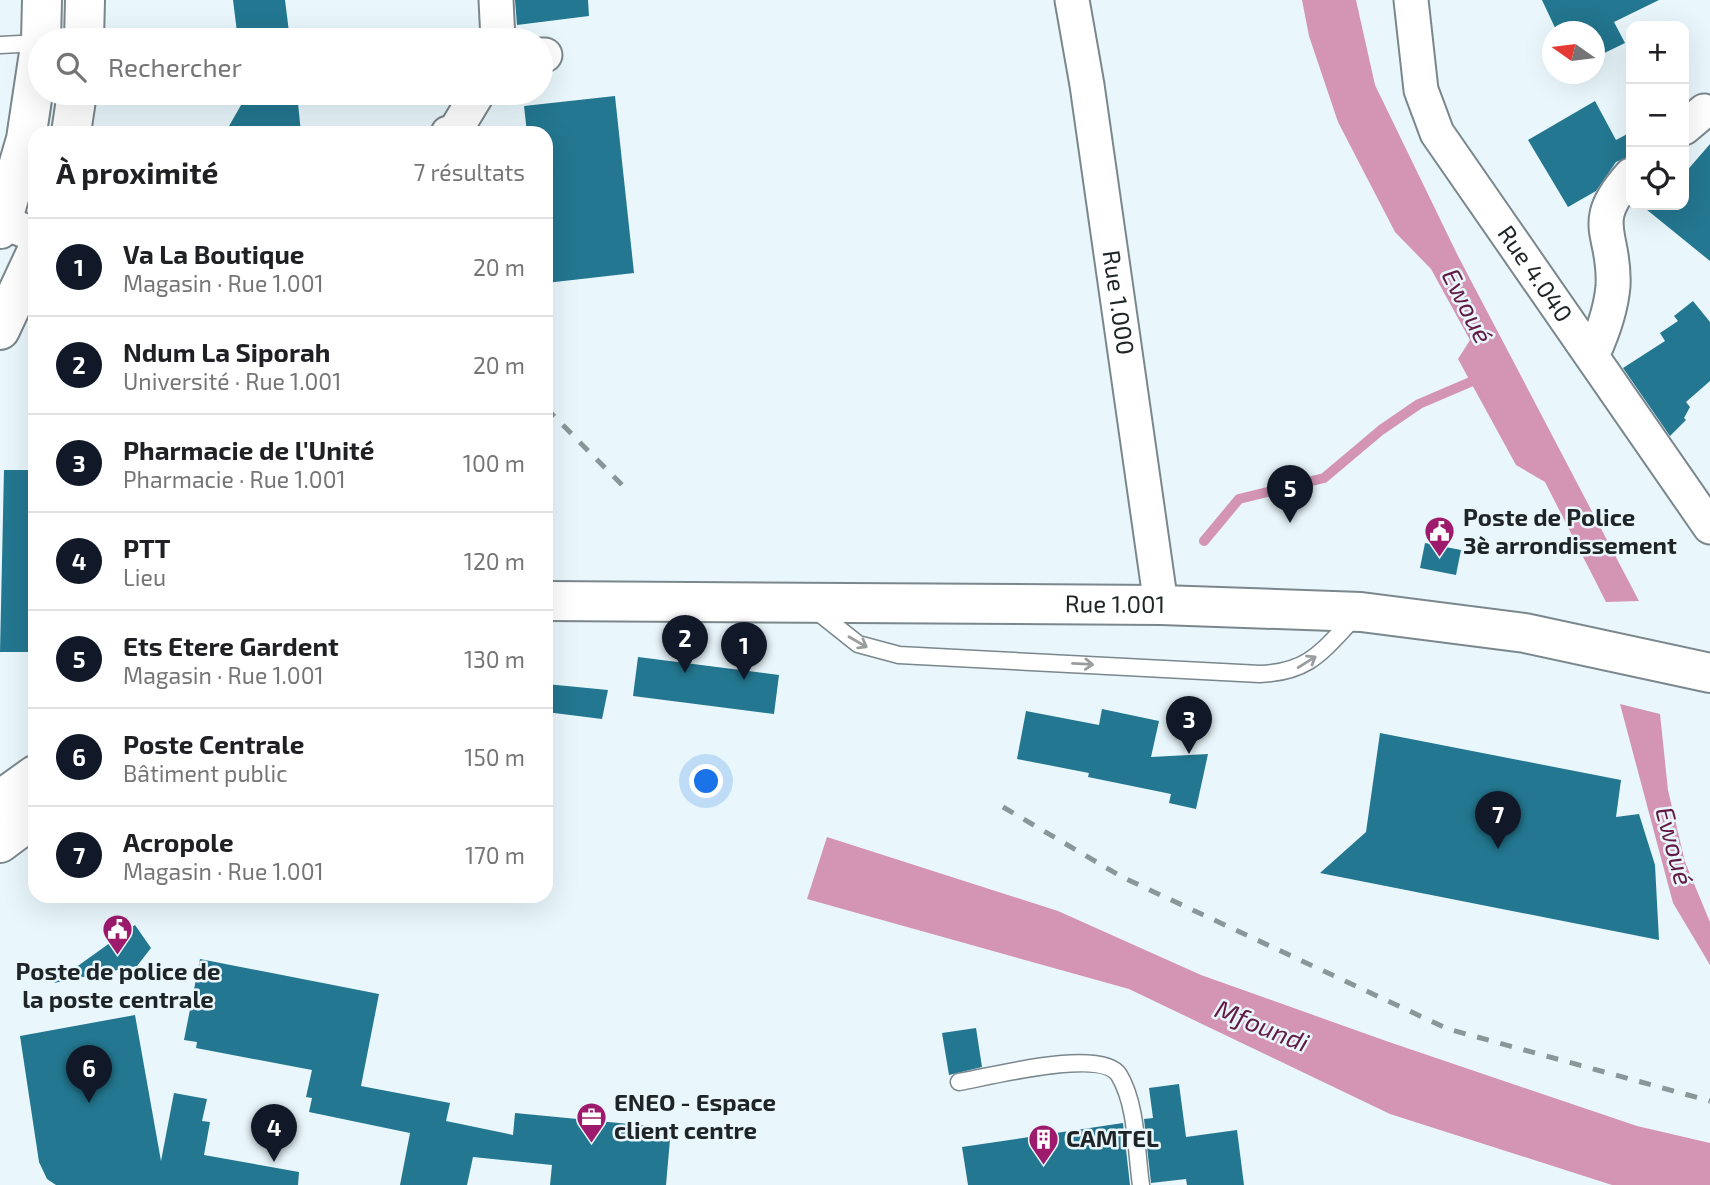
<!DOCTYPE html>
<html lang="fr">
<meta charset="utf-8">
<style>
:root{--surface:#fff;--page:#f6f6f6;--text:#202124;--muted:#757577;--line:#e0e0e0;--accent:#111827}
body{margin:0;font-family:"Exo 2",sans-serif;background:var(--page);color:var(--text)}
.controls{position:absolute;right:21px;top:21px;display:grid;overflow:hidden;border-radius:14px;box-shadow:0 7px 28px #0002}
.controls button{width:63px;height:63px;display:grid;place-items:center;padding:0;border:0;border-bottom:2px solid var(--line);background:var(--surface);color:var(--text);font:35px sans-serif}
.compass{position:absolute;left:1542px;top:21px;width:63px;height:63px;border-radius:50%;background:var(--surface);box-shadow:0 7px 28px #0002;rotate:284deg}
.you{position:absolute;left:707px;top:782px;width:24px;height:24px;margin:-18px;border:5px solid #fff;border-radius:50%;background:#1a73e8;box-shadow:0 0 0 10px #1a73e833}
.badge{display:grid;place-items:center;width:46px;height:46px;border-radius:50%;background:var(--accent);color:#fff;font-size:23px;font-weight:700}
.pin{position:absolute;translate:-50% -58px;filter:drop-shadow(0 2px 4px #0008)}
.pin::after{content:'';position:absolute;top:37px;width:24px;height:21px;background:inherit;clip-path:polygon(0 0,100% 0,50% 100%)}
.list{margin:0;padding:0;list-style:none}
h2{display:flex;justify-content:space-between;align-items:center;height:91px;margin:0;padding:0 28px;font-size:30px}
h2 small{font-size:23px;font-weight:400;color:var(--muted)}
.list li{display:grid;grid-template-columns:46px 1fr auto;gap:21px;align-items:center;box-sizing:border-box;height:98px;padding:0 28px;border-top:2px solid var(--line)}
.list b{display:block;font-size:26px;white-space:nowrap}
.list p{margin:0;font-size:23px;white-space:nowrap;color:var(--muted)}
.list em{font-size:23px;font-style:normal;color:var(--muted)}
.icon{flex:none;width:38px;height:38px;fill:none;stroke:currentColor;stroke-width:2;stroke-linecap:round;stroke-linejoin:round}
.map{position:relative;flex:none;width:1710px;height:1185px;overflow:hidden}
.search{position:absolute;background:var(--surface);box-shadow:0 7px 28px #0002;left:28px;top:28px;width:525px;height:77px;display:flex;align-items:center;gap:18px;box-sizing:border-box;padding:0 24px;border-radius:38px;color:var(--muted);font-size:26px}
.panel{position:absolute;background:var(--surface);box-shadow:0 7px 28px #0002;left:28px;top:126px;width:525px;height:777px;border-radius:21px}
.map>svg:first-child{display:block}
.water{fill:#d494b4}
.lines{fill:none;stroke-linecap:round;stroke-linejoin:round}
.stream{stroke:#d494b4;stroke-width:10}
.building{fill:#237790}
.lane-casing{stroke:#7a878c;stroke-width:19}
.street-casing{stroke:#7a878c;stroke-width:37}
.primary-casing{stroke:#7a878c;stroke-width:42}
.highway-casing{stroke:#7a878c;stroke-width:42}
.lane{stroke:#fff;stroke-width:16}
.street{stroke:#fff;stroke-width:33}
.primary{stroke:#fff;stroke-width:38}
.highway{stroke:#fff;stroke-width:38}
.rail{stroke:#8b9699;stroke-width:5;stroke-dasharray:12 12;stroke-linecap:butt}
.oneway{stroke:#9a9d9d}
.labels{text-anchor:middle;stroke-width:5;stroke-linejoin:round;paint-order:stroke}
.street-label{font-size:24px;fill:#1f2526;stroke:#e9f7fc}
.poi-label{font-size:24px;font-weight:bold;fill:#1f2526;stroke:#e9f7fc;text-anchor:start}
.water-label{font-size:26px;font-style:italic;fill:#631945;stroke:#e9f7fc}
</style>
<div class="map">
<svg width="1710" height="1185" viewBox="0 0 1710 1185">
<rect width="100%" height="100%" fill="#e9f7fc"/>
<path class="water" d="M1302 0H1356L1375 85 1458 256 1639 601 1606 602 1545 482 1516 465 1458 359 1470 340 1431 269 1395 232 1338 122 1309 36Z
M1620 704 1660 714 1668 790 1685 862 1710 922V965L1673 903Z
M827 837 1058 911 1201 975 1389 1042 1637 1126 1710 1143V1185H1612L1390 1114 1129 989 807 899Z"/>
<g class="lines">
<path class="stream" d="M1204 541 1239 499 1324 478 1381 430 1419 404 1482 377"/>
</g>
<path class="building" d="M233 0H285L290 40H238Z
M515 0H588L589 16 517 25Z
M1542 0H1659L1614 22 1625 43 1594 58V32H1557Z
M248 93H297L301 133H225Z
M615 96 634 273 546 283V133H527L524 106Z
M1595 101 1616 140 1631 132V156L1616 162 1596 191 1568 207 1528 140Z
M1710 144V261L1641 205H1684V174Z
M1693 301 1710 322V381L1686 402 1690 407 1684 418 1686 420 1670 436 1623 368 1665 341 1660 333 1678 321 1674 316Z
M4 470H35V652H0Z
M1425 543 1461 550 1456 575 1420 568Z
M638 657 779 675 774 714 633 696Z
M546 684 608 690 602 719 546 712Z
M1102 709 1159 721 1151 757 1208 754 1196 809 1169 803 1171 794 1088 777 1089 773 1017 759 1026 711 1099 725Z
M1380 733 1621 780 1616 817 1639 814 1655 865 1659 940 1320 873 1366 832Z
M135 925 151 948 137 966 54 983Z
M200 959 379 994 361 1086 450 1103 446 1121 513 1135 515 1113 671 1128 666 1185H550L552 1165 473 1157 467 1185H400L410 1133 309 1112 312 1098 306 1097 312 1070 196 1048 197 1042 184 1040Z
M135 1015 161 1161 174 1093 207 1099 202 1121 210 1122 204 1155 299 1172 298 1185H56L47 1179 39 1162 20 1036Z
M976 1028 982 1067 949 1075 942 1033Z
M1179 1084 1186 1137 1237 1130 1244 1185H1187L1186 1179 1151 1183 1144 1119 1153 1118 1149 1088Z
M1123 1123 1130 1185H968L962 1147Z"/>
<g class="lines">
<defs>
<path id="lane" d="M0 45 40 43
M814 609 858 644 899 655 1260 674C1310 672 1322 651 1355 617
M959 1082C988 1077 1102 1047 1119 1075 1137 1105 1136 1151 1141 1185"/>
<g id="street">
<path d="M496 0 498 40"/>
<path id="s1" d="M1072 0 1087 85 1161 605"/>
<path id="s2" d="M1411 0 1421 90 1437 133 1710 527"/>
<path d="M541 55H545"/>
<path d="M1684 128 1704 111"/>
<path d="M448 133 455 131 478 93"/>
<path d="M3 222 35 235"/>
<path d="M1593 354C1603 332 1611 310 1613 286 1616 232 1586 225 1631 175"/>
</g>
<path id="primary" d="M41 40 42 0
M84 40 85 0
M71 133 77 93
M0 229 26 139 40 46
M0 330 35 255"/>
<g id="highway">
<path id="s3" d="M546 601 1161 605 1361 612 1525 633 1710 673"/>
<path d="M0 800 35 775"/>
<path d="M0 843 35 817"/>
</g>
</defs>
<use href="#lane" class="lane-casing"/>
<use href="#street" class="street-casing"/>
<use href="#primary" class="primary-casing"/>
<use href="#highway" class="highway-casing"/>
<use href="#lane" class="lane"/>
<use href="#street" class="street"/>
<use href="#primary" class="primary"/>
<use href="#highway" class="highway"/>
<path class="rail" d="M546 408 624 487
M1003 807 1122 877 1448 1029 1710 1101"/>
</g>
<defs><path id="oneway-shaft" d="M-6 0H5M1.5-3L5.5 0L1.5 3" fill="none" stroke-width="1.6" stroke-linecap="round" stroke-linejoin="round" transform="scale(1.75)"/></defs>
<g class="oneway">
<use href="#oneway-shaft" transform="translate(858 642) rotate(30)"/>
<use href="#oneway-shaft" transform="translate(1307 662) rotate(-32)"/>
<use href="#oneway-shaft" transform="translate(1083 664) rotate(3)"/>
</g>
<defs>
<symbol id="civic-pin" viewBox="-11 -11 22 30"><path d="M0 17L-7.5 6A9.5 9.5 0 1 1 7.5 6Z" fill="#9d1a6d" stroke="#e9f7fc"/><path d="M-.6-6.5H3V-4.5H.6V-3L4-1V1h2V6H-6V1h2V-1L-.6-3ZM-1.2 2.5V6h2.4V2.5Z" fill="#fff"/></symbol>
<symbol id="office-pin" viewBox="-11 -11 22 30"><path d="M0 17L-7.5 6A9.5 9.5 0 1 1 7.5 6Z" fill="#9d1a6d" stroke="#e9f7fc"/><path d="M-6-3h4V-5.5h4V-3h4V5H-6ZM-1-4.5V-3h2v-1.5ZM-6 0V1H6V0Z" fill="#fff"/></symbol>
<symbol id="building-pin" viewBox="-11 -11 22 30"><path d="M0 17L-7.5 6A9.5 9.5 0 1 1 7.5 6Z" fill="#9d1a6d" stroke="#e9f7fc"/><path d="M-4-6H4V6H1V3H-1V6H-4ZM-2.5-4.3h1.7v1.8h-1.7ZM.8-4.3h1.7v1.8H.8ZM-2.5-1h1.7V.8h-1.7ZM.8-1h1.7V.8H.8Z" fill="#fff"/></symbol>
</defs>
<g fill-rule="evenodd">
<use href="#civic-pin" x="1422" y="514" width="35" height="47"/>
<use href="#civic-pin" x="100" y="912" width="35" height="47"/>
<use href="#office-pin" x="574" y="1100" width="35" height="47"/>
<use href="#building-pin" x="1026" y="1122" width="35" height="47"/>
</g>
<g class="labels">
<g class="street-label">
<text dy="8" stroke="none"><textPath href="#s2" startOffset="308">Rue 4.040</textPath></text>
<text dy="8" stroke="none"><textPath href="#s1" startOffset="306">Rue 1.000</textPath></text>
<text dy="8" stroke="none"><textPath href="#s3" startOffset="569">Rue 1.001</textPath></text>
</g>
<g class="poi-label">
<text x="1463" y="526">Poste de Police<tspan x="1463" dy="28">3è arrondissement</tspan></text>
<text x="118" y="980" text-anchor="middle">Poste de police de<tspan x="118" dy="28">la poste centrale</tspan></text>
<text x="614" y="1111">ENEO - Espace<tspan x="614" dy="28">client centre</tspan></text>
<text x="1066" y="1147">CAMTEL</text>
</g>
<g class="water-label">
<text transform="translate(1467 306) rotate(63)" y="9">Ewoué</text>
<text transform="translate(1674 846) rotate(75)" y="9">Ewoué</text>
<text transform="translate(1262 1026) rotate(22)" y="9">Mfoundi</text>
</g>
</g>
</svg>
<div class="controls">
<button>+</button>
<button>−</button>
<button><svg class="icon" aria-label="locate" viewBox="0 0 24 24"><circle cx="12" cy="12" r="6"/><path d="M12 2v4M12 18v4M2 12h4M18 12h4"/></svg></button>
</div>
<svg class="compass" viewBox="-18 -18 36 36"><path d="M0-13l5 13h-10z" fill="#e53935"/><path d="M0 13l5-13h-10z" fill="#757577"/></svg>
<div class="you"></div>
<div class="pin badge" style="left:744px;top:680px">1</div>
<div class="pin badge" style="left:685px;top:673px">2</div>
<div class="pin badge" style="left:1189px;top:754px">3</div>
<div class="pin badge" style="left:274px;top:1162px">4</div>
<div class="pin badge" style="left:1290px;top:523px">5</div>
<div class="pin badge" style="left:89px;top:1103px">6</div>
<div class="pin badge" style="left:1498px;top:849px">7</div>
<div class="search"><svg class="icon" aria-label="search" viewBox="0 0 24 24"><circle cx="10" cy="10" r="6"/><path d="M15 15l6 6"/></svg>Rechercher</div>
<section class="panel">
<h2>À proximité<small>7 résultats</small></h2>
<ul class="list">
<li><span class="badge">1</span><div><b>Va La Boutique</b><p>Magasin · Rue 1.001</p></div><em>20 m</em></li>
<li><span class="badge">2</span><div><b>Ndum La Siporah</b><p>Université · Rue 1.001</p></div><em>20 m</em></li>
<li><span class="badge">3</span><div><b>Pharmacie de l'Unité</b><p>Pharmacie · Rue 1.001</p></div><em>100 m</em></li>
<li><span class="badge">4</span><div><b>PTT</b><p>Lieu</p></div><em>120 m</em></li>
<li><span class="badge">5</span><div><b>Ets Etere Gardent</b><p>Magasin · Rue 1.001</p></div><em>130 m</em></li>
<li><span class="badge">6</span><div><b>Poste Centrale</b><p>Bâtiment public</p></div><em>150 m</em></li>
<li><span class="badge">7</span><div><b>Acropole</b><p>Magasin · Rue 1.001</p></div><em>170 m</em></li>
</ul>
</section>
</div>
